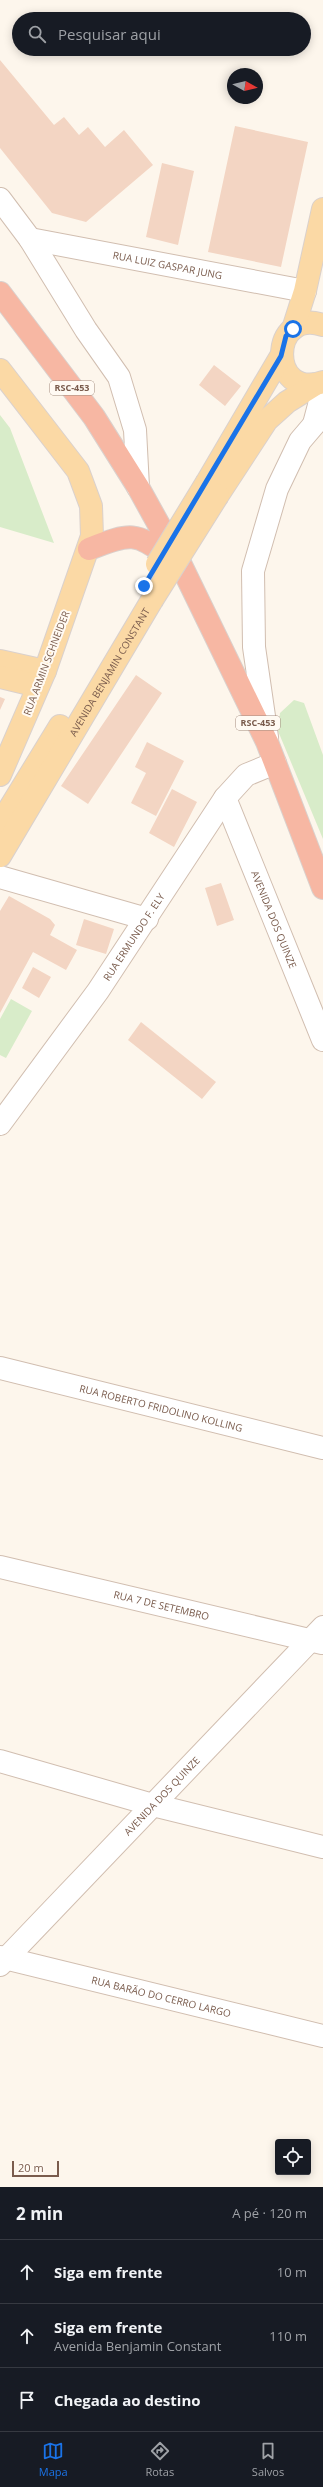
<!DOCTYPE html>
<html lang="pt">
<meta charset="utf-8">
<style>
:root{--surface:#171b24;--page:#20242c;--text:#f1f3f6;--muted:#9ea1a6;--line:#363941;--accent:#1a73e8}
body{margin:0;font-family:"Open Sans",sans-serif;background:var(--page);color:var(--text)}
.controls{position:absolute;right:12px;bottom:12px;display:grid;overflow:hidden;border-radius:4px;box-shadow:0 2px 10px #0003}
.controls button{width:36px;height:36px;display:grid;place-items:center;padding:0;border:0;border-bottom:1px solid var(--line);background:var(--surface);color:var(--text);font:20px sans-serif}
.compass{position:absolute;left:227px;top:68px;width:36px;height:36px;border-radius:50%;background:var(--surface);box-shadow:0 2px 10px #0003;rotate:98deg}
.scale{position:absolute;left:12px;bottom:10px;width:47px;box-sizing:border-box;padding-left:4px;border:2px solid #7a5c4d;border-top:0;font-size:11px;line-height:14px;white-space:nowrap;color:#7a5c4d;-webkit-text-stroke:3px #fffaf3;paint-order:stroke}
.stop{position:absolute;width:12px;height:12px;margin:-9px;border:3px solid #1a73e8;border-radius:50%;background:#fff}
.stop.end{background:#1a73e8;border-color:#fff;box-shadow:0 1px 4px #0008}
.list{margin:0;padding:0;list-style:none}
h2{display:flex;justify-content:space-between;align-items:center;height:52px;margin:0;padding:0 16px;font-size:17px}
h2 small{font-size:13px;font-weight:400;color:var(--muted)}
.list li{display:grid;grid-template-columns:26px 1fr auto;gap:12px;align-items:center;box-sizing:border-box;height:64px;padding:0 16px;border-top:1px solid var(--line)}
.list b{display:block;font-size:15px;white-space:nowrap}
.list p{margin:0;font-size:13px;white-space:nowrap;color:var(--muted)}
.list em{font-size:13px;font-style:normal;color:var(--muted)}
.icon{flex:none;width:22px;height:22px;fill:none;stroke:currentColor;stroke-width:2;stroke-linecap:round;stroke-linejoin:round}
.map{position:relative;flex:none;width:323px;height:2187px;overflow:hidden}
.search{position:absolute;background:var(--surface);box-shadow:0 2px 10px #0003;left:12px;right:12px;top:12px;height:44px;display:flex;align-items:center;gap:10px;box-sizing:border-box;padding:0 14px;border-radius:22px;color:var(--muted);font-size:15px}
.sheet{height:244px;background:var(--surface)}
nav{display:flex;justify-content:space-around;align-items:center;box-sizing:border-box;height:56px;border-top:1px solid var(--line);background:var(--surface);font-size:11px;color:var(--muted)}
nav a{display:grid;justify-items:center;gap:2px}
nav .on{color:var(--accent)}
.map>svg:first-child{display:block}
.green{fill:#d8ecc9}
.building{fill:#f3d5c3}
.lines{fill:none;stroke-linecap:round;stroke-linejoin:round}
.minor-casing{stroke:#d1beb0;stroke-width:24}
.major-casing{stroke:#dad1cd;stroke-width:24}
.highway-casing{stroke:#dad1cd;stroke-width:24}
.minor{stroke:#fff;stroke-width:22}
.major{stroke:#fbd9a5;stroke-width:22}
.highway{stroke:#f7b7a3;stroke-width:22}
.major-bridge-casing{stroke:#dad1cd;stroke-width:24;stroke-linecap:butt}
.major-bridge{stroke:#fbd9a5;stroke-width:22}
.route{stroke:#1a73e8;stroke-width:5}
.labels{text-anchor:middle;stroke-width:4;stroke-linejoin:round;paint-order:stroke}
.shield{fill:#fffaf3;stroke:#a28b7f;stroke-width:1}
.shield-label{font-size:9px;font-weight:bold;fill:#7a5c4d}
.street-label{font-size:10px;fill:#7a5c4d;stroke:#fffaf3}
</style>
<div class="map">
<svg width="323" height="2187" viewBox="0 0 323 2187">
<rect width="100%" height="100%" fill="#fdf6ec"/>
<path class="green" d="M0 415 10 428 54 543 0 527Z
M294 700 304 703 323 755V839L278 731 280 713Z
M11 999 32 1011 6 1058 0 1055V1019Z"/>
<path class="building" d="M0 60 54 125 64 117 79 135 88 127 105 147 124 130 153 165 86 222 52 213 0 148Z
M235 126 308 142 281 267 208 252Z
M162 163 194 171 178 245 146 237Z
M214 365 241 386 225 406 199 385Z
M136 675 162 693 88 804 61 786Z
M0 697 5 699 0 710Z
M147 742 184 761 156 816 131 803 146 773 135 767Z
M172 789 197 802 174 847 149 833Z
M221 883 234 920 217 926 205 888Z
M9 896 50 919 55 925 50 935 77 950 66 970 33 952 0 1013V911Z
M84 919 114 929 106 954 76 945Z
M33 967 51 977 39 998 22 988Z
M141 1022 216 1082 202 1099 128 1040Z"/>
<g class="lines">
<defs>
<g id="minor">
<path d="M0 199 30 239 86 330 119 377 135 430 138 487"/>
<path id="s1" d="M30 239 305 291"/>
<path d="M314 424 323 390"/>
<path d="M267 737 254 647 253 571 277 489 300 441 323 414"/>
<path id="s2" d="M225 798 323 1040"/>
<path d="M0 877 147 919"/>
<path id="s3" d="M0 1124 98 991 225 798 246 775 275 763"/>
<path id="s4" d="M0 1368 323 1448"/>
<path id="s5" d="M0 1567 322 1643"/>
<path d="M0 1761 153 1805 323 1847"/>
<path id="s6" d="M0 1957 323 2036"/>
<path id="s7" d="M0 1965 323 1627"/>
</g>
<g id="major">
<path d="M323 325C269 307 268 401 323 382"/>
<path d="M293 329 305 291 323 209"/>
<path d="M0 370 78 471 91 506 92 536 45 671 0 775"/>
<path d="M207 482 281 356"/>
<path d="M218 495 267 420 287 402 316 384"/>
<path d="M0 661 45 671"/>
<path d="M0 677 38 686"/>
<path d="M0 824 60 726"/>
<path id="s8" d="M0 856 152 600"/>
</g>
<path id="highway" d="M0 293 94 417 138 487 180 563 267 742 323 888
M89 549C138 530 135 534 178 562"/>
</defs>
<use href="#minor" class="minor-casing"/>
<use href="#major" class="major-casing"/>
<use href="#highway" class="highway-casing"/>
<use href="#minor" class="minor"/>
<use href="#major" class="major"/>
<use href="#highway" class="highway"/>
<defs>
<path id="major-bridge" d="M157 564 207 482
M152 600 218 495"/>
</defs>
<use href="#major-bridge" class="major-bridge-casing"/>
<use href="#major-bridge" class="major-bridge"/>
</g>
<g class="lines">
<path class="route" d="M144 586 281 356 286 336 293 329"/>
</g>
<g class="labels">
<g class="shield">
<rect x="50" y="381" width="44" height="14" rx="3"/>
<rect x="236" y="716" width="44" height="14" rx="3"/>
</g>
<g class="shield-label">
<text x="72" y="391">RSC-453</text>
<text x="258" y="726">RSC-453</text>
</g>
<g class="street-label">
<text dy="4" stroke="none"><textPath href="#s1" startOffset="140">RUA LUIZ GASPAR JUNG</textPath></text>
<text transform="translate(46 663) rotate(-69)" y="4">RUA ARMIN SCHNEIDER</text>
<text dy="4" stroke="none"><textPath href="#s8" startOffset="214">AVENIDA BENJAMIN CONSTANT</textPath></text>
<text dy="4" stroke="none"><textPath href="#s2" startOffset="131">AVENIDA DOS QUINZE</textPath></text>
<text dy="4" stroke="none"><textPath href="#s3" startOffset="230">RUA ERMUNDO F. ELY</textPath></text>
<text dy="4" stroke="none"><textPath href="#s4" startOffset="166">RUA ROBERTO FRIDOLINO KOLLING</textPath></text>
<text dy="4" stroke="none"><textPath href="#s5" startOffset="166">RUA 7 DE SETEMBRO</textPath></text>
<text dy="4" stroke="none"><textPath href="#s7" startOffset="234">AVENIDA DOS QUINZE</textPath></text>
<text dy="4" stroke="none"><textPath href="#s6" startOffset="166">RUA BARÃO DO CERRO LARGO</textPath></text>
</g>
</g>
</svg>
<div class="controls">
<button><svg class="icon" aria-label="locate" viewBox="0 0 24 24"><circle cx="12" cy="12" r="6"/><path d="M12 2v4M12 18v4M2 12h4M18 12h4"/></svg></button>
</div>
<svg class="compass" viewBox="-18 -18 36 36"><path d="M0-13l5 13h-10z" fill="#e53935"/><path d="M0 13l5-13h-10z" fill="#9ea1a6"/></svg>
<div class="scale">20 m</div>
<div class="stop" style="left:293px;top:329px"></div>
<div class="stop end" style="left:144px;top:586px"></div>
<div class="search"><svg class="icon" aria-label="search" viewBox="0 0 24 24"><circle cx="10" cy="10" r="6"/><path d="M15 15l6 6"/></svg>Pesquisar aqui</div>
</div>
<section class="sheet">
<h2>2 min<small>A pé · 120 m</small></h2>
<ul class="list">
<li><svg class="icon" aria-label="ahead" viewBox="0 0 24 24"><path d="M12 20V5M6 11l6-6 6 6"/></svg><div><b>Siga em frente</b></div><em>10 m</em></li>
<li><svg class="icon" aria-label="ahead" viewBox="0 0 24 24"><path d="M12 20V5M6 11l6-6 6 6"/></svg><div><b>Siga em frente</b><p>Avenida Benjamin Constant</p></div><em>110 m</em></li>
<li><svg class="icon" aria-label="arrive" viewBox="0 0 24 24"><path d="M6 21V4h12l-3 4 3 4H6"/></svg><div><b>Chegada ao destino</b></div></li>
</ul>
</section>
<nav>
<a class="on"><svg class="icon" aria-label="map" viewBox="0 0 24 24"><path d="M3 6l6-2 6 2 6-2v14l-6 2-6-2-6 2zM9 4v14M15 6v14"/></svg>Mapa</a>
<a><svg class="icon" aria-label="directions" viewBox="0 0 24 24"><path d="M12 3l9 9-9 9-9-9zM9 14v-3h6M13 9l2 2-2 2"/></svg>Rotas</a>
<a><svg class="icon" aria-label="saved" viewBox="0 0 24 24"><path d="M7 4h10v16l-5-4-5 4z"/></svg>Salvos</a>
</nav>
